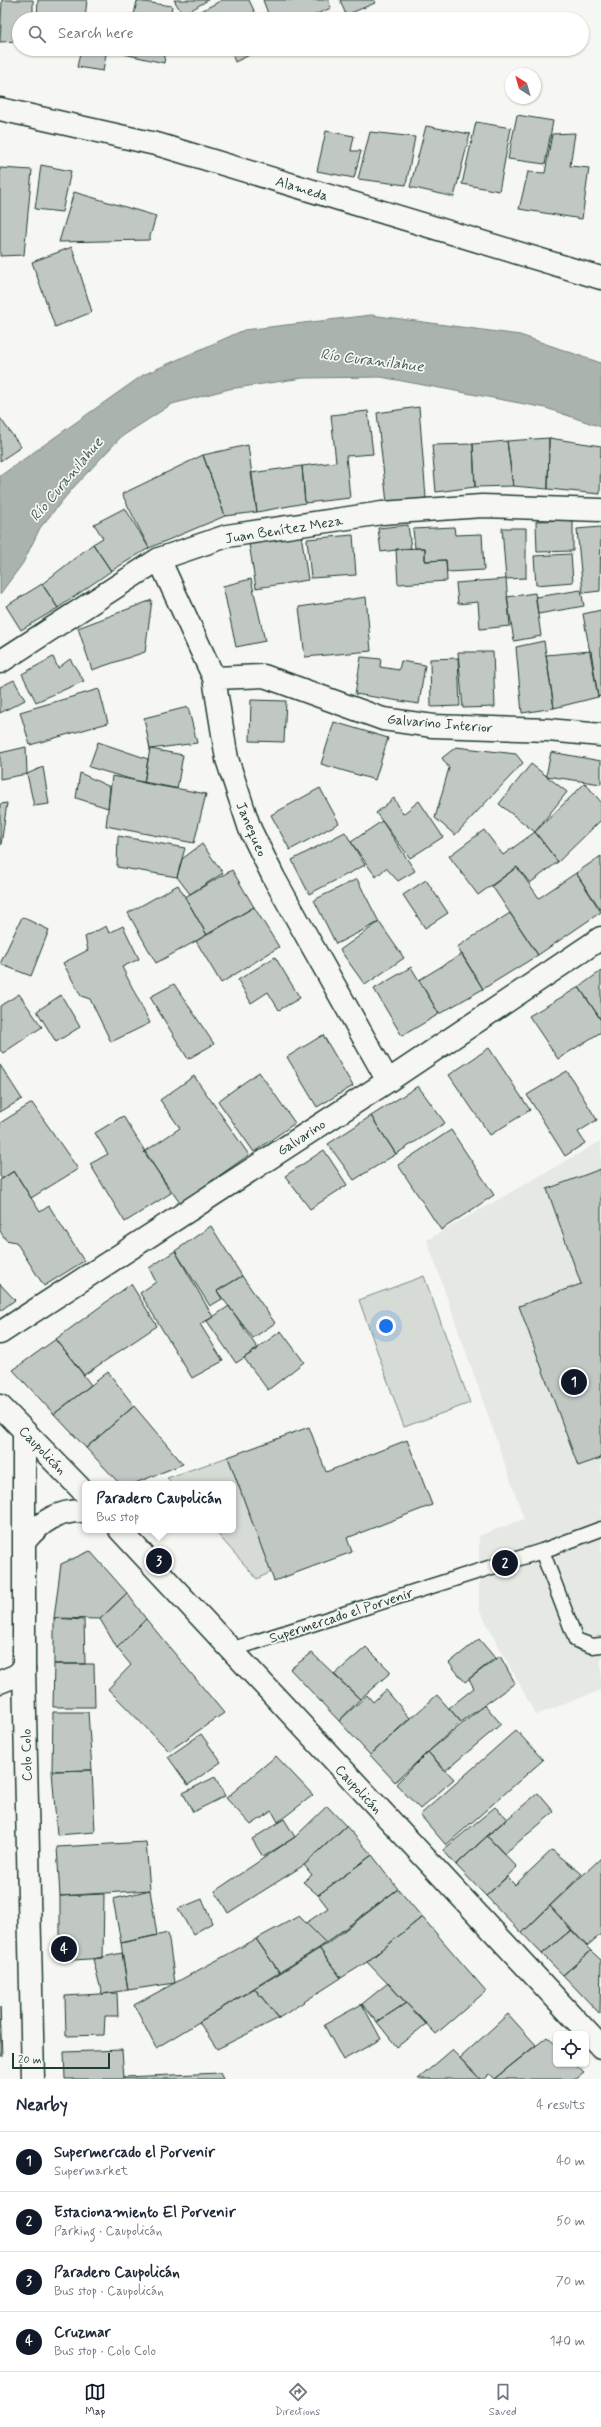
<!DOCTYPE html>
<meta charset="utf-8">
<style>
:root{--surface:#fff;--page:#f6f6f7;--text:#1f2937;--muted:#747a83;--line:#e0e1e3;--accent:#111827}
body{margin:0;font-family:Mynerve,sans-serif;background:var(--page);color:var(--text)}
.controls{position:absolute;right:12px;bottom:12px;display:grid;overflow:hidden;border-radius:6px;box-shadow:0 1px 3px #0004}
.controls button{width:36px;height:36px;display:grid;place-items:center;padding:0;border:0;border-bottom:1px solid var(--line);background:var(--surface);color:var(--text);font:20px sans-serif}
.compass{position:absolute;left:505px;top:68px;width:36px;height:36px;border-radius:50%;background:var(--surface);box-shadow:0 1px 3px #0004;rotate:323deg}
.scale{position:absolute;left:12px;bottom:10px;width:98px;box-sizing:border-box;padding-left:4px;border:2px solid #1f3d34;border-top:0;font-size:11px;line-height:14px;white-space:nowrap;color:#1f3d34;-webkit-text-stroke:3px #f6f6f2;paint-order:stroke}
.you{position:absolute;left:386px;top:1326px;width:14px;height:14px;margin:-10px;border:3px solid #fff;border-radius:50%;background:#1a73e8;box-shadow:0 0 0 6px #1a73e833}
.badge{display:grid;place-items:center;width:26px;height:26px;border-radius:50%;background:var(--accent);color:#fff;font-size:13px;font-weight:700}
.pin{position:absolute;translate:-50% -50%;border:2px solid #fff;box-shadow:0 1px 4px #0006}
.popup{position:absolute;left:82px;top:1481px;width:154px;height:52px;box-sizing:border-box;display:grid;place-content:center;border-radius:6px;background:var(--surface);filter:drop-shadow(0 1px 3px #0005);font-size:13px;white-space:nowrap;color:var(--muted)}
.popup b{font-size:15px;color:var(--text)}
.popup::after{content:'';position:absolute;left:50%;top:100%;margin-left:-8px;border:8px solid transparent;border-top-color:var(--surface)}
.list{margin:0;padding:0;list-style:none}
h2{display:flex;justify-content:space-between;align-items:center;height:52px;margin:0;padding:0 16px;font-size:17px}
h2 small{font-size:13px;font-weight:400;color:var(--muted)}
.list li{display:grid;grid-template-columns:26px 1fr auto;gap:12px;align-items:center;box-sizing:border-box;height:60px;padding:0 16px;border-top:1px solid var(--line)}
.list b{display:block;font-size:15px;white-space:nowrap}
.list p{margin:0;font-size:13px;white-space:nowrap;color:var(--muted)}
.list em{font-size:13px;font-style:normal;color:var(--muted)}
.icon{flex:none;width:22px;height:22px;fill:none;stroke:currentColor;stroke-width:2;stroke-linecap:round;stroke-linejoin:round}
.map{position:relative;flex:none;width:601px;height:2079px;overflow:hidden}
.search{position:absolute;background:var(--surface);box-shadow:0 1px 3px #0004;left:12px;right:12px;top:12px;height:44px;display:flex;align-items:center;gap:10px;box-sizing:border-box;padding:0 14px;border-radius:22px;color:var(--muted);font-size:15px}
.sheet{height:292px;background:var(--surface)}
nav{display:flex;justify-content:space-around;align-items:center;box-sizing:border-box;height:56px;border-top:1px solid var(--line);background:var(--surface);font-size:11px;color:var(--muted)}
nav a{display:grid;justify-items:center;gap:2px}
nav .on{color:var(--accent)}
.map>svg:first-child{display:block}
.built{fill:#e6e8e4}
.green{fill:#d6dbd6;stroke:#7a8c85}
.water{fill:#aab3ae;stroke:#72847d}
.building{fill:#c1c8c3;stroke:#1f3d34}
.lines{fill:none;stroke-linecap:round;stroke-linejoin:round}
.lane-casing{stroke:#1f3d34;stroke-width:17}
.street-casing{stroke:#1f3d34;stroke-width:25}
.secondary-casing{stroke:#1f3d34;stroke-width:25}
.primary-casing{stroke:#1f3d34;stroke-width:25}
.lane{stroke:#f6f6f2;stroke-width:14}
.street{stroke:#f6f6f2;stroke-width:22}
.secondary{stroke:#f6f6f2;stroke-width:22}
.primary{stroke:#f6f6f2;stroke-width:22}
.labels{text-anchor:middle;stroke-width:3.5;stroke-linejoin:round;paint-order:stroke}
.street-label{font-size:14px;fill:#1f3d34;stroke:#f6f6f2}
.water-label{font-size:15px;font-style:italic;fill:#425a52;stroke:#f6f6f2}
</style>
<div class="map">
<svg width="601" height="2079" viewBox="0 0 601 2079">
<rect width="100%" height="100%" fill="#f6f6f2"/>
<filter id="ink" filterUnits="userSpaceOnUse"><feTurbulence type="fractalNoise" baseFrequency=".025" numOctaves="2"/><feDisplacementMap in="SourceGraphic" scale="8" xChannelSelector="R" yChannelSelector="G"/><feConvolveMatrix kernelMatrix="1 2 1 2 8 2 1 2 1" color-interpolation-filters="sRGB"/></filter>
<g filter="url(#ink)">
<path class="built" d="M601 1141V1690L536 1715 479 1609V1536L524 1519 427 1240Z"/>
<path class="green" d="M424 1276 470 1403 404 1427 359 1300Z
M228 1457 271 1572 257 1579 214 1530H233V1484H173L167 1478Z"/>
<path class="water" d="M371 315 520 335 601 363V427L546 408 381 377 303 378 229 389 172 404 121 437 72 489 40 528 23 563 0 594V476L143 375 244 330Z"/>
<path class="building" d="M2 0H33V19H19V41L0 42Z
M38 0H87L85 18 37 19Z
M174 0H208L183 15Z
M222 0H249L258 19H186Z
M263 0H328L331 8 305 19H270Z
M340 0H374L375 3 346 15Z
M137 1 172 6 170 19H133Z
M81 49H107L103 71 77 67Z
M125 49H166L164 63 124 54Z
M230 49H262L235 62Z
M517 115 553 121 545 164 508 159Z
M476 122 511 128 499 191 462 184Z
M426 126 470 134 454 197 410 187Z
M326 131 354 136 351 151H361L354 178 317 171Z
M370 132 415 137 406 185 358 179Z
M575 133 570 166 589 168 582 219 519 209 528 172 545 173 552 134Z
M41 165 71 171 62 212 35 209Z
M0 168 32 170 24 255 0 256Z
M74 192 156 216 149 240 59 242Z
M72 247 92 312 55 327 32 262Z
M419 407 426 498 387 503 377 413Z
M368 411 373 454 346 456 350 498 305 503 302 466 336 462 331 415Z
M0 418 21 447 0 461Z
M549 438 548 489 513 486 507 441Z
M549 438 601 446 600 494 548 489Z
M507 441 513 486 475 487 473 444Z
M473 444 475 487 436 492 432 445Z
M248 445 257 512 225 516 203 455Z
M203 455 225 516 149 548 122 494Z
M302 466 305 503 257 512 251 473Z
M125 508 149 548 111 571 93 544 103 538 94 524Z
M573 520V551L537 552 536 521Z
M408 525 411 548 381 552 378 528Z
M454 527 455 535 482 534 484 570 447 572 446 560 425 561V548H415L413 529Z
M601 527 600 591 583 593 577 529Z
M502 528H526V578L506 579Z
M301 534 308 580 256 588 249 543Z
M353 535 356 575 311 578 307 539Z
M93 544 111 571 58 608 42 584Z
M425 548V561L446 560 447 581 398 584 396 549Z
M571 554 573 582 536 585 534 556Z
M251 579 265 641 236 647 223 586Z
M506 579 510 626 480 629 478 602 458 604 456 583Z
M42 584 58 608 21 630 6 606Z
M581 590 584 606 538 614 536 597Z
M535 593 541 636 514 641 507 597Z
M366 597 371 651 305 657 299 607Z
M152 600 145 652 92 670 78 628Z
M601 610V696L598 697 583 614Z
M544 641 554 708 522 713 516 647Z
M591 651 598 697 554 708 546 655Z
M458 652H493L495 707 463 708Z
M53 657 58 668 70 659 84 681 36 702 22 674Z
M361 657 381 659 380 667 399 670 401 661 425 665 419 704 355 694Z
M458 658 460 706 431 707 430 659Z
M14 680 25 700 0 713V687Z
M99 689 108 723 30 745 20 712Z
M251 700 286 701 284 742 250 741Z
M188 707 197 743 150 749 144 718Z
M334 722 388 738 375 780 321 764Z
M98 742 148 759 144 783 89 767Z
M26 747 27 774 0 779V753Z
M456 747 516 754 523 763 455 835 435 818 449 768 442 758Z
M150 749 183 755 177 789 144 783Z
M551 752 601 761V784L546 776Z
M531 764 567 792 535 832 499 804Z
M43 767 49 804 34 806 27 774Z
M80 773 110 787 108 808 76 798Z
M112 776 206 794 194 843 106 826Z
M585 783 601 802V820L558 862 535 832Z
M320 788 339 823 290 850 271 815Z
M394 798 403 814 419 801 443 837 410 858 376 813Z
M7 803 1 845H0V804Z
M382 821 415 871 398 881 386 868 376 877 351 842Z
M484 830 503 855 535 832 558 862 530 883 517 867 478 895 449 856Z
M345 832 365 865 309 894 292 860Z
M118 836 185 848 177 877 117 867Z
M202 844 223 873 190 894 177 877 182 859Z
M601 856V910L576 873Z
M517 867 539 898 576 873 601 912 538 955 492 886Z
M232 870 254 907 207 935 185 897Z
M357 879 379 922 336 944 314 900Z
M426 880 448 913 425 928 403 895Z
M178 885 207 935 156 963 128 913Z
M254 907 279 947 221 983 196 941Z
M510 913 538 955 483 989 457 947Z
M22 917 49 930 31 976 0 964Z
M379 922 404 958 365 985 340 950Z
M106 926 109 933 123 926 139 959 122 967 150 1023 111 1042 90 999 81 996 63 963 88 950 85 937Z
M462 954 483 989 439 1014 419 980Z
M275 957 300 998 279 1010 268 992 251 1003 238 980Z
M411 967 439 1014 402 1036 374 989Z
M601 971V1020L579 987Z
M174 984 214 1044 188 1059 150 997Z
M579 987 601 1020V1032L558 1059 529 1016Z
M19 994 42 1027 3 1053 0 1050V1006Z
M61 995 80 1027 56 1042 37 1011Z
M323 1035 353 1086 317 1107 287 1057Z
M489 1048 530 1110 490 1135 449 1075Z
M0 1065 22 1099 0 1112Z
M567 1071 597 1120 578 1132 585 1143 565 1156 527 1095Z
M259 1072 295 1123 254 1152 218 1101Z
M194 1076 249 1155 180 1203 144 1152 180 1128 160 1100Z
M418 1086 445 1123 396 1154 371 1116Z
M32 1103 78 1169 31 1198 14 1171 2 1179 0 1176V1123Z
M123 1116 171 1193 125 1222 90 1164 108 1154 95 1133Z
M371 1116 396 1154 354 1180 328 1144Z
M451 1130 494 1195 441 1230 398 1165Z
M324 1150 347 1185 310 1209 285 1176Z
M601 1169V1458L578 1466 519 1306 581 1284 547 1189Z
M14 1171 40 1212 49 1206 84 1261 44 1286 16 1242 6 1240 0 1231V1180Z
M211 1226 242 1276 217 1291 222 1299 210 1306 175 1251Z
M175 1251 213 1317 200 1324 223 1361 192 1378 140 1293 156 1282 149 1268Z
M242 1276 275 1323 253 1338 217 1291Z
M0 1284 15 1300 0 1311Z
M131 1284 157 1326 84 1375 56 1339Z
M229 1306 258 1349 236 1363 207 1321Z
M281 1331 304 1362 268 1390 244 1358Z
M56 1339 91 1385 54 1414 13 1370Z
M108 1372 134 1406 86 1448 54 1414Z
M134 1406 183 1464 133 1484H120L86 1448Z
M309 1427 326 1472 407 1440 432 1505 347 1538 352 1552 274 1581 228 1457Z
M90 1551 127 1593 100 1619 54 1618 61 1564Z
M127 1593 146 1619 117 1648 100 1619Z
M54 1618 84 1620 85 1664H54Z
M146 1619 224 1713 169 1751 108 1689 131 1665 117 1648Z
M479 1639 495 1658 465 1682 449 1663Z
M366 1647 391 1672 360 1699 334 1675Z
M312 1653 360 1699 339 1721 290 1669Z
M500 1656 515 1683 461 1722 449 1708 474 1688 469 1679Z
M54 1664H94L95 1707H53Z
M386 1690 410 1718 370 1755 339 1721 367 1695 373 1702Z
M437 1695 461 1722 395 1782 370 1755Z
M485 1705 501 1724 445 1771 428 1752Z
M53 1712H88L92 1770 52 1771Z
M516 1730 543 1760 446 1845 420 1815Z
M201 1734 221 1762 188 1785 168 1757Z
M428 1752 454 1779 420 1809 396 1784Z
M276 1756 313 1795 278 1822 272 1811 251 1825 226 1798Z
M92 1770 95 1832 57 1835 52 1771Z
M215 1777 225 1796 193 1812 183 1793Z
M538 1793 554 1812 504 1854 487 1836Z
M327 1806 346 1826 304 1865 228 1913 215 1891 295 1837Z
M495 1807 507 1818 456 1865 443 1850Z
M284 1819 295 1837 263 1857 252 1839Z
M346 1826 372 1855 318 1895 303 1882 312 1875 304 1865Z
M487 1836 517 1867 486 1896 456 1865Z
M146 1842 150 1890 60 1896 57 1847Z
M552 1850 582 1874 522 1933 486 1896 507 1877 515 1885Z
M372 1855 398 1889 327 1944 306 1923 328 1908 318 1895Z
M601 1858V1934L587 1946 550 1906Z
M398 1889 422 1917 367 1962 341 1978 319 1948Z
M150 1890 157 1935 121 1943 113 1899Z
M104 1894 103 1958 60 1961V1896Z
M202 1899 212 1923 193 1934 178 1909Z
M550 1906 571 1930 542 1954 522 1933Z
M299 1916 327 1944 280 1973 256 1939Z
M422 1917 486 1991 436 2034 367 1962Z
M571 1930 591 1951 563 1975 542 1954Z
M168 1933 175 1983 128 1990 121 1943Z
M256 1939 280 1973 156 2048 134 2005Z
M319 1948 341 1978 279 2018 254 1988Z
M591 1951 601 1960 600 2014 563 1975Z
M122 1953 128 1990 102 1994 93 1959Z
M388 1983 406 2003 377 2022 362 2004Z
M254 1988 279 2018 217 2049 199 2022Z
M117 1993 118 2016H105L104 2035 66 2036 65 1996Z
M406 2003 426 2024 397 2047 377 2022Z
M362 2004 381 2039 343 2060 324 2025Z
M0 2007 2 2056H0Z
M508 2014 536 2045 494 2079 489 2074 484 2079H480L460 2058Z
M547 2037 556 2045V2064H574L584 2073 576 2079H494Z
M122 2050 124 2079H65L64 2052Z
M452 2050 480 2079H418Z
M220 2073 223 2079H124V2077Z"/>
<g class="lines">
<defs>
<path id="lane" d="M542 1551 576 1640 592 1646 601 1645
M230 1650 542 1551 601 1529"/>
<path id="street" d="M159 559 214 678 227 759 250 829 274 878 388 1081
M0 662 159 559 227 536 382 513 482 506 601 510
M214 678 264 676 383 719 433 726 548 730 601 735
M0 1333 388 1081 601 938"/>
<path id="secondary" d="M0 109 160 145 601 278
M0 1682 15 1676 24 1669"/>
<path id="primary" d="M0 1406 85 1493
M24 1431V1669L33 2079
M120 1530 601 2047
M25 1541C41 1521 59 1510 85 1511"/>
</defs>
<use href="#lane" class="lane-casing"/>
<use href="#street" class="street-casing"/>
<use href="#secondary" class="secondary-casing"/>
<use href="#primary" class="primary-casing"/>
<use href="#lane" class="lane"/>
<use href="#street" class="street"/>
<use href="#secondary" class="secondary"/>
<use href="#primary" class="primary"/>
</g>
</g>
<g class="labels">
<g class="street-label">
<text transform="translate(302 188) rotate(17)" y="5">Alameda</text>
<text transform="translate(284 529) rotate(-9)" y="5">Juan Benítez Meza</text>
<text transform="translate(440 723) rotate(5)" y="5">Galvarino Interior</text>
<text transform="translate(252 829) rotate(67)" y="5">Janequeo</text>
<text transform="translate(301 1137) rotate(-33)" y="5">Galvarino</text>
<text transform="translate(43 1450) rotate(46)" y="5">Caupolicán</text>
<text transform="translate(341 1615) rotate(-18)" y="5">Supermercado el Porvenir</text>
<text transform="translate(26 1755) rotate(-91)" y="5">Colo Colo</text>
<text transform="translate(359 1789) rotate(47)" y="5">Caupolicán</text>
</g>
<g class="water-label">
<text transform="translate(372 360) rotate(7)" y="5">Río Curanilahue</text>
<text transform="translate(66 479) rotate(-50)" y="5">Río Curanilahue</text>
</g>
</g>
</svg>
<div class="controls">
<button><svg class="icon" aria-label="locate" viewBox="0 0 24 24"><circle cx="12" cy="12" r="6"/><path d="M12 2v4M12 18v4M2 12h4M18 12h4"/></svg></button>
</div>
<svg class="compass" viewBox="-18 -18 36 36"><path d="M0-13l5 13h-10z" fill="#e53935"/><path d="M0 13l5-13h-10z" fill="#747a83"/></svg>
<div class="scale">20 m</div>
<div class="you"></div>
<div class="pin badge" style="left:574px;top:1382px">1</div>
<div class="pin badge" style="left:505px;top:1563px">2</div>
<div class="pin badge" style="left:159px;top:1561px">3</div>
<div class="popup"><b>Paradero Caupolicán</b>Bus stop</div>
<div class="pin badge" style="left:64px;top:1949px">4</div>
<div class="search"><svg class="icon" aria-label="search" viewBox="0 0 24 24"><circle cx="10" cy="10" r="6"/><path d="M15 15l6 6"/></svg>Search here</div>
</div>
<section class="sheet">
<h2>Nearby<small>4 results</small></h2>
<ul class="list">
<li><span class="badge">1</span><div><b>Supermercado el Porvenir</b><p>Supermarket</p></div><em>40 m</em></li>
<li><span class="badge">2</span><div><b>Estacionamiento El Porvenir</b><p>Parking · Caupolicán</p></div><em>50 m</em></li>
<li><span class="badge">3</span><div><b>Paradero Caupolicán</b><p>Bus stop · Caupolicán</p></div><em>70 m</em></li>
<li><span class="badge">4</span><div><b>Cruzmar</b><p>Bus stop · Colo Colo</p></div><em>140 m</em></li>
</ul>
</section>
<nav>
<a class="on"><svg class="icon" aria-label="map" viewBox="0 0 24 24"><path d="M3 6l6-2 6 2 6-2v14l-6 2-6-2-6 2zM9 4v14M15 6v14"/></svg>Map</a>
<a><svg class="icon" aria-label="directions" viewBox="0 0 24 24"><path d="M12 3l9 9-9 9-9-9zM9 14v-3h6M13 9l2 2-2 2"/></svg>Directions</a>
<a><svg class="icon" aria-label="saved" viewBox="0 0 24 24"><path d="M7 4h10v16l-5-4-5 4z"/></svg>Saved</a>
</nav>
